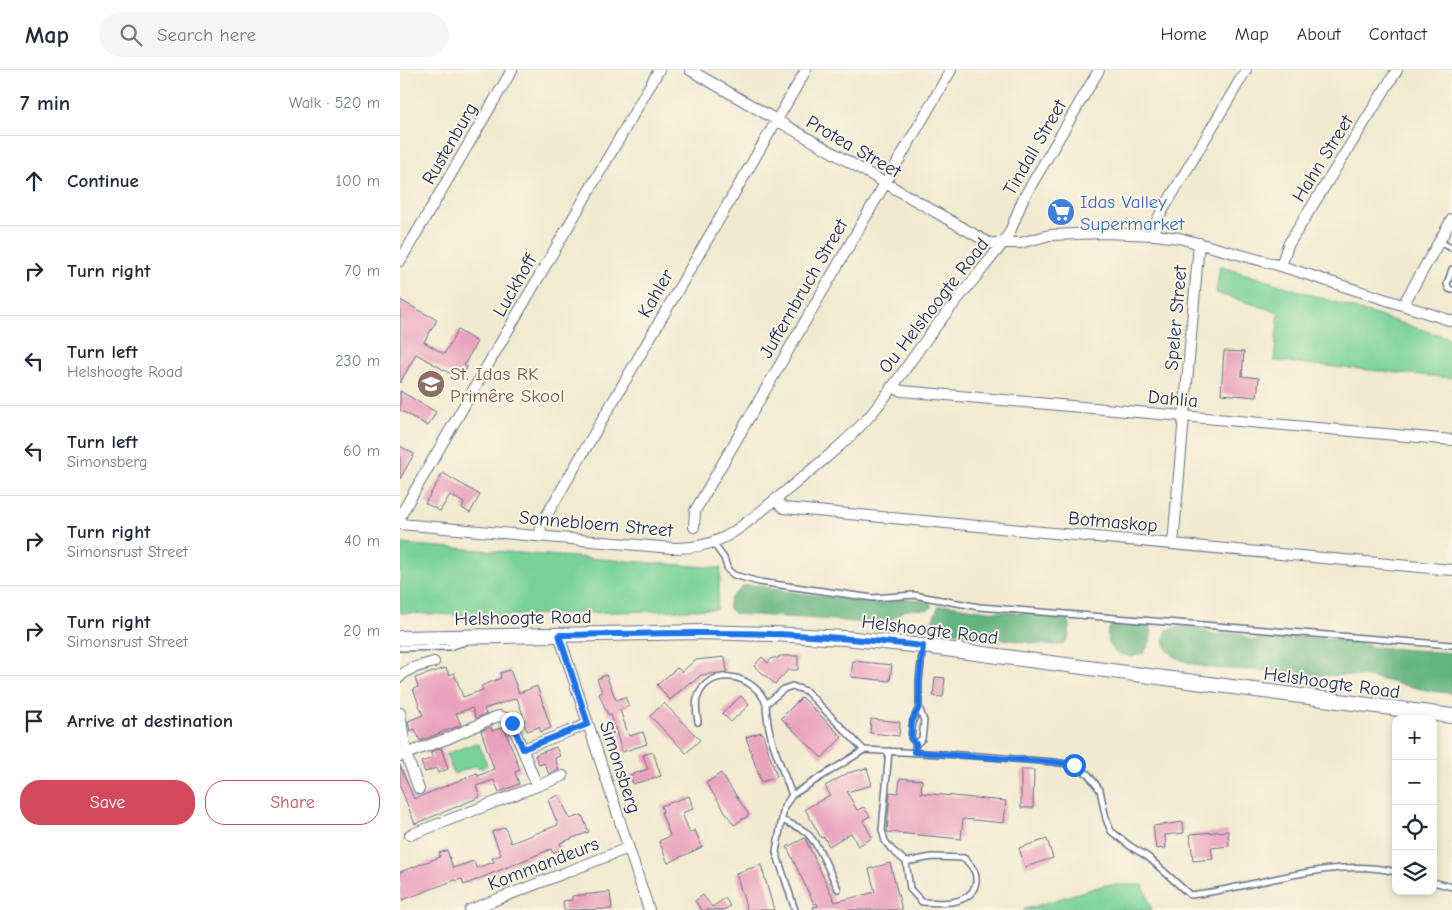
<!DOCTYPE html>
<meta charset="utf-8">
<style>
:root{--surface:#fff;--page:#f6f6f7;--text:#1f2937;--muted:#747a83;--line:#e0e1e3;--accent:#d1495b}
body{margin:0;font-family:"Comic Neue",sans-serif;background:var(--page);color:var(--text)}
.controls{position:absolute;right:15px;bottom:15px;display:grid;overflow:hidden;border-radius:10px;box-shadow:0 2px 8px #0003}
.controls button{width:45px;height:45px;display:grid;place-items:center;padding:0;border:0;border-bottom:1px solid var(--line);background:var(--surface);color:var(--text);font:25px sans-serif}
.stop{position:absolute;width:15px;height:15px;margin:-11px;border:4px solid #1a73e8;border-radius:50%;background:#fff}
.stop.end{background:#1a73e8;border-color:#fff;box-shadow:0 1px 5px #0008}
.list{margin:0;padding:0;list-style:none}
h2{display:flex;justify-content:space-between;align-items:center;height:65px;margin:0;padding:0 20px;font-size:21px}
h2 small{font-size:16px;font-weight:400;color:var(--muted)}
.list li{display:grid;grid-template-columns:32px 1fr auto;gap:15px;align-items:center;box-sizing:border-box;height:90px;padding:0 20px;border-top:1px solid var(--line)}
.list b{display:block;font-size:19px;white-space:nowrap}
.list p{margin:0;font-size:16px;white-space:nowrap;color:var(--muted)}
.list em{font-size:16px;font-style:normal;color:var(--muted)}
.actions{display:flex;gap:10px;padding:15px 20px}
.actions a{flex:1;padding:11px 0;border:1px solid var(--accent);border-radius:20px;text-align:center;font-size:18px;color:var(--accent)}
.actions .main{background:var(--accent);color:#fff}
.icon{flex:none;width:28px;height:28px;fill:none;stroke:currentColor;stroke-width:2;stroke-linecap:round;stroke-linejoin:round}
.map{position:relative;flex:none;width:1052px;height:840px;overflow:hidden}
header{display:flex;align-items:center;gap:30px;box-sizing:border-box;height:70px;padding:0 25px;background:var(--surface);border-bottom:1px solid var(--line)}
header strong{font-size:24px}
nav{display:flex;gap:28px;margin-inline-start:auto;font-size:18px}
.search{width:350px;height:45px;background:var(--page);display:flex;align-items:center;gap:12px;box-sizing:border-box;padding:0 18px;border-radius:28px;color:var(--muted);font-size:19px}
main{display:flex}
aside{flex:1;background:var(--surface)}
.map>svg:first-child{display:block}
.green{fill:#78d298;stroke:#4a807b}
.forest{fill:#62b480;stroke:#3e726f}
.building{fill:#e9a2bd}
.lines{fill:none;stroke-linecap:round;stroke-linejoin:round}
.lane-casing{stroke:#667086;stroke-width:8}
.street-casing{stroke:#667086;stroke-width:12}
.secondary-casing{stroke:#667086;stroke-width:16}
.lane{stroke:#fff;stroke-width:5}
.street{stroke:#fff;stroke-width:10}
.secondary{stroke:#fff;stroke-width:14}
.route{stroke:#1a73e8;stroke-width:6}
.labels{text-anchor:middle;stroke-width:4;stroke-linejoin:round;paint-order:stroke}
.street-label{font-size:19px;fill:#1b2f5e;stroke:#fcf5e5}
.shop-label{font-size:19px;fill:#366cbe;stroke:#fcf5e5;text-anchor:start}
.education-label{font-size:19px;fill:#785e54;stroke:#fcf5e5;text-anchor:start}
</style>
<header>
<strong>Map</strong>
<div class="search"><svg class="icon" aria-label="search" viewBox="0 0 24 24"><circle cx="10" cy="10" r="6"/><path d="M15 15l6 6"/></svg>Search here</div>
<nav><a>Home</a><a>Map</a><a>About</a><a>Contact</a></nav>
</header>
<main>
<aside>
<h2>7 min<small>Walk · 520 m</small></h2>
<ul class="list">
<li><svg class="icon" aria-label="ahead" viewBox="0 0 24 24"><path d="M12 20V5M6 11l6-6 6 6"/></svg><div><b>Continue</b></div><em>100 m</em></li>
<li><svg class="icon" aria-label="right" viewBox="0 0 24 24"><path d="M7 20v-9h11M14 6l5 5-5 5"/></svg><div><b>Turn right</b></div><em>70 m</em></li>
<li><svg class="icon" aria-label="left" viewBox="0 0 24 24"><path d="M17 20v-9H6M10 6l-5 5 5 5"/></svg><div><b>Turn left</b><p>Helshoogte Road</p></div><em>230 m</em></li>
<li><svg class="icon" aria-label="left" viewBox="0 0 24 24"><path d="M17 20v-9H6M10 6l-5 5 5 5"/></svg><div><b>Turn left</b><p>Simonsberg</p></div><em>60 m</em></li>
<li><svg class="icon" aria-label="right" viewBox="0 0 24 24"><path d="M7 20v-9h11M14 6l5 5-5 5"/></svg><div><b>Turn right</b><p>Simonsrust Street</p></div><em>40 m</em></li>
<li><svg class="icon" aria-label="right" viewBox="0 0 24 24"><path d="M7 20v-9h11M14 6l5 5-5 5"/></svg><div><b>Turn right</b><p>Simonsrust Street</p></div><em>20 m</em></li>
<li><svg class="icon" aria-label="arrive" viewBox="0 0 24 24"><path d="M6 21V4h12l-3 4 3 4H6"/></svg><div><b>Arrive at destination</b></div></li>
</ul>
<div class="actions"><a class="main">Save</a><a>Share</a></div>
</aside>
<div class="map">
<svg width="1052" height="840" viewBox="0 0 1052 840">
<rect width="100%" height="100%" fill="#fcf5e5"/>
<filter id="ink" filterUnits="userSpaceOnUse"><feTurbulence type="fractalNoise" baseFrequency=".02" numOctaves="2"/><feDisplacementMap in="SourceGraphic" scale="10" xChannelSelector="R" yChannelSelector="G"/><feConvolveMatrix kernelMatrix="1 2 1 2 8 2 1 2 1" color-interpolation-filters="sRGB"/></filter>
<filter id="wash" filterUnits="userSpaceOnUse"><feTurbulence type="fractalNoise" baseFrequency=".0096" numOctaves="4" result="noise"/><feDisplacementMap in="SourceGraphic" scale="20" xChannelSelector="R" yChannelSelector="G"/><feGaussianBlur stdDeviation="1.12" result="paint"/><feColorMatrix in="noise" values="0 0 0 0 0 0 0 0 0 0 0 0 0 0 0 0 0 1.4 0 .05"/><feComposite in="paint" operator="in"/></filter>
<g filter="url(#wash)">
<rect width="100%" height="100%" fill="#f1ead0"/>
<path class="green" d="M820 196 1052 269V308L874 291 879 242 816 223Z
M0 474 321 498 317 539 90 546 0 543Z
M76 673 77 675 79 674 87 695 82 698 75 696 54 704 46 684Z
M704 815H743L752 840H623Z"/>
<path class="forest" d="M357 515C399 526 443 527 485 534 499 526 515 529 530 532L532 537 527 540 513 539 504 541 483 555 436 550 335 544 329 539C327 526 336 525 343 516Z
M549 535 587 541 660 545 666 547C671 556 671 565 665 573L658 575H646L540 560 534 556 533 549 539 536Z
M732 551 745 553 752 560 750 572 744 583 731 587 715 582C708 572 704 565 712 554Z
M782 556 801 558 811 565 835 563 843 565 850 570H858L889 567 934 569 957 572 973 577 1052 583V623C1020 622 990 609 958 606 946 605 933 606 920 605 901 604 882 601 863 600 838 599 808 601 784 591 769 585 760 576 767 560Z"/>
<g id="blocks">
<path class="building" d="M0 230 37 250 24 272 44 284 58 260 77 272 64 295 67 297 60 309 16 284 0 313Z
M824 281 844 282 842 306 859 308 857 327 821 324Z
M0 321 36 342 28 356 0 340Z
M0 376 14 384 0 409Z
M43 403 80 425 70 443 62 438 64 433 50 425 40 441 25 433Z
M379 586H398V600H388L375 614 354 596 362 587 368 593 372 588H379Z
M325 587 327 602 301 605 292 613 290 612 270 630 257 615 277 598 282 602 295 590Z
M453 591 492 595 490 611 451 607Z
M46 598 49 605 54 603 63 627 83 620 81 616 101 608 100 603 110 600 119 623 137 616 151 658 141 662 139 657 127 661 123 651H125L117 628 84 639 86 644 76 648 72 638 56 643 61 655 20 671 15 659 10 661 8 651 23 645 13 619 18 617 15 608Z
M206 605 216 630 225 627 229 636 220 640 229 666 243 662 247 674 222 682 211 644 208 645 199 624 202 622 197 609Z
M535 607 545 608 543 627 533 626Z
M341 626 349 635 331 652 322 643Z
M402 627 442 667 422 688 381 648Z
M264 633 300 670 286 683 250 646Z
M471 649 500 652 499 666 470 663Z
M91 657 92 661 104 657 120 700 115 702 119 714 99 722 94 710 76 716 80 727 15 754 0 716V695L14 729 77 703 78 706 94 699 81 661Z
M362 662 377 707 361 712 346 667Z
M156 677 160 686 155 688 159 700 149 704 144 693 139 695 135 685Z
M41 678 48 699 38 703 36 698 25 702 21 692 33 688 30 682Z
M253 682 261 706 233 714 230 705 248 699 243 685Z
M467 698 472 715 447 722 457 740 464 737 470 746 463 750 472 768 458 776 451 763 429 776 424 767 421 768 405 739 430 725 425 716 448 703Z
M621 700H634L633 738H621Z
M321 703 349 745 334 755 306 713Z
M500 708 522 710 521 723 606 731 604 753 563 749 561 769 487 762 490 722 498 723Z
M159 725 170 749 182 745 189 762 160 773 162 779 153 783 151 779 64 815 62 809 56 811 55 810 0 831V802L40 787 39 783 47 780 53 798 74 791 76 798 94 792 92 788 101 785 92 762 105 757 111 773 158 755 148 730Z
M289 726 293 739 282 743 290 763 295 760 302 777 268 793 259 771 270 766 261 742H263L261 736Z
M783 752 784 763 765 765 766 778 756 779 753 756Z
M828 761 829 776 811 778 813 789 793 791 790 764Z
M405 768 435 832 475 822 469 799 490 793 502 840H414L413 837 418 836 417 833 414 834 387 777Z
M647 769 653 788 625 797 619 778Z
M361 795 374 840H347L336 803Z
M210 822 212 839 164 840 163 831 172 830V826Z
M303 825 312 837 325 828 330 836 324 840H301L295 831Z"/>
</g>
</g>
<g filter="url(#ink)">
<use href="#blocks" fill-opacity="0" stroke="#667086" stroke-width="1"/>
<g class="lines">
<defs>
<path id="lane" d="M1039 172 1052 178
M1052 199 1047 214 1049 219 1052 220
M313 473 324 488 328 500 334 505 359 512 473 528 514 525 579 537 1052 575
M0 578 49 577 65 572
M298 652C297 645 295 636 297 629 308 593 356 605 366 634
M516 674 511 668 513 651 519 637
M489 681 482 760 485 771 491 779 506 792 510 819 522 832C539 833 568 836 575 816 579 804 572 796 564 788L532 787 506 792
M514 682 516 674 522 669 524 651 519 637V611L523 576
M392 725C381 695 367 667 366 634L384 619 392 616 406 621 464 680
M382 750C390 754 400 757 407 763 420 776 430 803 438 819
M1033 812 1052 817
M395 840 376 782 384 737 392 725 464 680 579 686 653 692 674 695 688 704 700 720 706 749 711 761 730 776 748 787 790 825C857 818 929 786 996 802"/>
<path id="street" d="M290 0 589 173H620L650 165 704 163 755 165 779 168 881 196 1052 251
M755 165 757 150 846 0
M0 191 112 0
M881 196 888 175 997 0
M1003 235 1052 149
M491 317 502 321 1052 370
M374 430 384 438 1052 500
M0 449 3 441 259 0
M0 454 272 478C321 479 338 459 375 430 406 404 438 380 466 350 494 319 515 282 541 250 561 224 583 199 603 173L610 162 623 129 699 0
M294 457 295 441 551 0
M140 466 141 455 406 0
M773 474 799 173
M159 565 249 840
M0 607C7 598 23 595 34 592
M0 643 6 684 19 719
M123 679 188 654
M0 686 49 668 93 648 99 646 106 648 112 653 137 716 10 765
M137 716 163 706
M70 840 228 778"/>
<path id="secondary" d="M0 568 301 562 373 564 444 568 523 576 1052 646"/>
</defs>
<use href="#lane" class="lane-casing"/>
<use href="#street" class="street-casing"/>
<use href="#secondary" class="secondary-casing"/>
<use href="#lane" class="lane"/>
<use href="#street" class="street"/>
<use href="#secondary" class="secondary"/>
</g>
</g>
<g class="lines" filter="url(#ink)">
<path class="route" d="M112 653 123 679 188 654 159 565C230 564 301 561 371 564 422 565 472 571 523 576L519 611V637L512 651 511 668 516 674 514 682 653 692 674 695"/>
</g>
<defs>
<symbol id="supermarket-disc" viewBox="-11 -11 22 22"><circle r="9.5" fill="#3f7fe0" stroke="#fcf5e5"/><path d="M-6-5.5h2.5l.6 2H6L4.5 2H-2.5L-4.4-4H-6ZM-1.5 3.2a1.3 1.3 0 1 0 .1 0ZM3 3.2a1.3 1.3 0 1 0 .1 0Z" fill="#fff"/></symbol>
<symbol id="school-disc" viewBox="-11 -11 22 22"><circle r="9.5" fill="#8d6e63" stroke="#fcf5e5"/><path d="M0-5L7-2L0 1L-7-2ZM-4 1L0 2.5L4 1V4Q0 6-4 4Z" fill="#fff"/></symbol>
</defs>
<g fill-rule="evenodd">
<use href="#supermarket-disc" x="645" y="126" width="32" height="32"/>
<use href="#school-disc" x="15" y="298" width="32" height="32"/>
</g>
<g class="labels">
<g class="street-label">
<text transform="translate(49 73) rotate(-60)" y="7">Rustenburg</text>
<text transform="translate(454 76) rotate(30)" y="7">Protea Street</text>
<text transform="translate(634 77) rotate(-60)" y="7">Tindall Street</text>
<text transform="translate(922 88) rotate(-58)" y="7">Hahn Street</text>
<text transform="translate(114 215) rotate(-60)" y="7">Luckhoff</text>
<text transform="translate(403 218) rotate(-60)" y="7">Juffernbruch Street</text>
<text transform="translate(255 223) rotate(-60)" y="7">Kahler</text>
<text transform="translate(533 235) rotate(-52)" y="7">Ou Helshoogte Road</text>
<text transform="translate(775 248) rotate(-85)" y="7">Speler Street</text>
<text transform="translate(773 328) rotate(5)" y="7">Dahlia</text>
<text transform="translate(713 451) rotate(5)" y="7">Botmaskop</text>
<text transform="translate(196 453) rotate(5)" y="7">Sonnebloem Street</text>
<text transform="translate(123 547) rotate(-1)" y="7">Helshoogte Road</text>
<text transform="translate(530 559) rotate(7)" y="7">Helshoogte Road</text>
<text transform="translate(932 612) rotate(8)" y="7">Helshoogte Road</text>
<text transform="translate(221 697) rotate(72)" y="7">Simonsberg</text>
<text transform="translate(143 793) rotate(-21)" y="7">Kommandeurs</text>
</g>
<g class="shop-label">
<text x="680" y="138">Idas Valley<tspan x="680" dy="22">Supermarket</tspan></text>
</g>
<g class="education-label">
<text x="50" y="310">St. Idas RK<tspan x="50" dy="22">Primêre Skool</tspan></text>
</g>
</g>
</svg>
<div class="controls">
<button>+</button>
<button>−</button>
<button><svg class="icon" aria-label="locate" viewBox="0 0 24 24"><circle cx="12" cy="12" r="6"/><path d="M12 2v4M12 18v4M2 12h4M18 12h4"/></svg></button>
<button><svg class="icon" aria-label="layers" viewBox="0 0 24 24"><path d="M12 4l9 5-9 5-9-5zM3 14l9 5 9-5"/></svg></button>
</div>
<div class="stop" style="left:674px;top:695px"></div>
<div class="stop end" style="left:112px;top:653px"></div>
</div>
</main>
